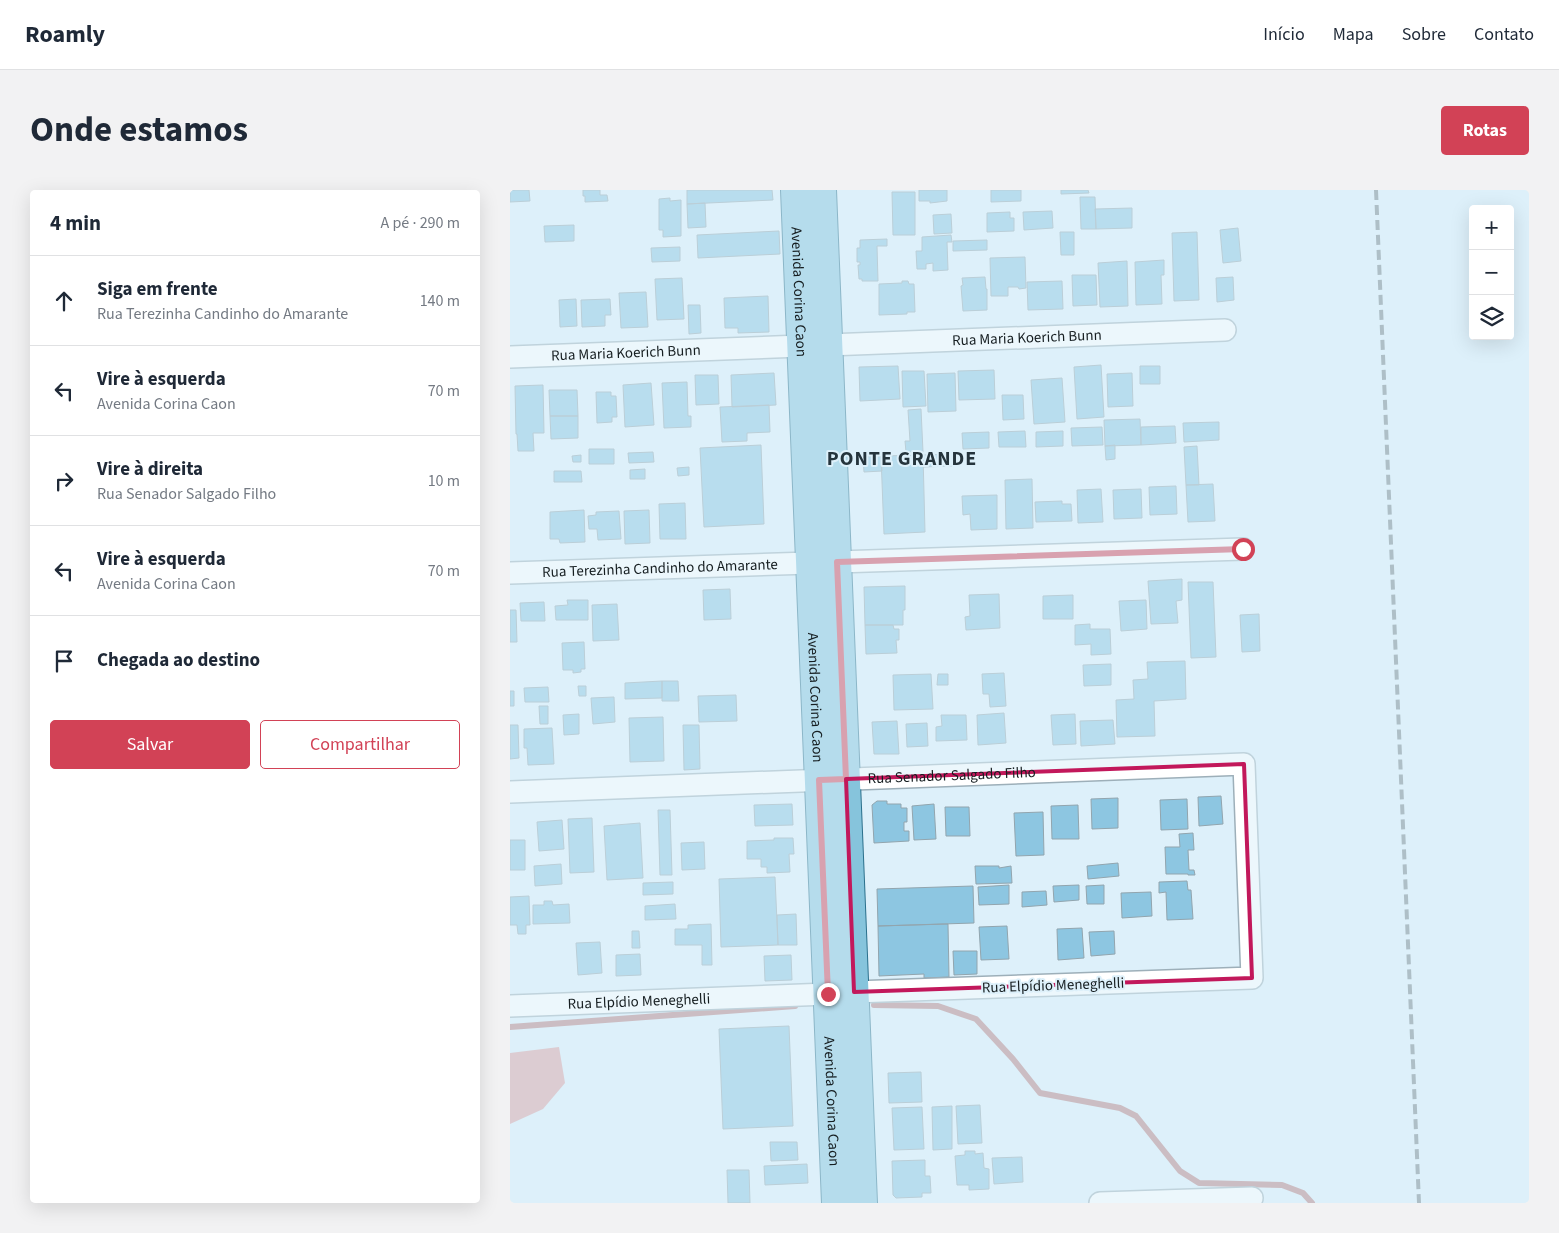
<!DOCTYPE html>
<html lang="pt">
<meta charset="utf-8">
<style>
:root{--surface:#fff;--page:#f2f2f3;--text:#1f2937;--muted:#747a83;--line:#e0e1e3;--accent:#d24256}
body{margin:0;font-family:"Source Sans 3",sans-serif;background:var(--page);color:var(--text)}
.controls{position:absolute;right:15px;top:15px;display:grid;overflow:hidden;border-radius:5px;box-shadow:0 5px 20px #0002}
.controls button{width:45px;height:45px;display:grid;place-items:center;padding:0;border:0;border-bottom:1px solid var(--line);background:var(--surface);color:var(--text);font:25px sans-serif}
.stop{position:absolute;width:15px;height:15px;margin:-11px;border:4px solid #d24256;border-radius:50%;background:#fff}
.stop.end{background:#d24256;border-color:#fff;box-shadow:0 1px 5px #0008}
.list{margin:0;padding:0;list-style:none}
h2{display:flex;justify-content:space-between;align-items:center;height:65px;margin:0;padding:0 20px;font-size:21px}
h2 small{font-size:16px;font-weight:400;color:var(--muted)}
.list li{display:grid;grid-template-columns:32px 1fr auto;gap:15px;align-items:center;box-sizing:border-box;height:90px;padding:0 20px;border-top:1px solid var(--line)}
.list b{display:block;font-size:19px;white-space:nowrap}
.list p{margin:0;font-size:16px;white-space:nowrap;color:var(--muted)}
.list em{font-size:16px;font-style:normal;color:var(--muted)}
.actions{display:flex;gap:10px;padding:15px 20px}
.actions a{flex:1;padding:11px 0;border:1px solid var(--accent);border-radius:5px;text-align:center;font-size:18px;color:var(--accent)}
.actions .main{background:var(--accent);color:#fff}
.icon{flex:none;width:28px;height:28px;fill:none;stroke:currentColor;stroke-width:2;stroke-linecap:round;stroke-linejoin:round}
.map{position:relative;flex:none;width:1019px;height:1013px;overflow:hidden;border-radius:5px}
header{display:flex;align-items:center;gap:30px;box-sizing:border-box;height:70px;padding:0 25px;background:var(--surface);border-bottom:1px solid var(--line)}
header strong{font-size:24px}
nav{display:flex;gap:28px;margin-inline-start:auto;font-size:18px}
.intro{display:flex;align-items:center;justify-content:space-between;box-sizing:border-box;height:120px;padding:0 30px}
h1{margin:0;font-size:35px}
.button{padding:12px 22px;border-radius:5px;background:var(--accent);color:#fff;font-size:18px;font-weight:700}
main{display:flex;gap:30px;padding:0 30px}
aside{flex:1;background:var(--surface);border-radius:5px;box-shadow:0 5px 20px #0002}
.map>svg:first-child{display:block}
.forest{fill:#dba0a2}
.lines{fill:none;stroke-linecap:round;stroke-linejoin:round}
.stream{stroke:#b77f81;stroke-width:6}
.building{fill:#8dc6e1;stroke:#92a5ae}
.minor-casing{stroke:#9dafb9;stroke-width:24}
.major-casing{stroke:#2b708c;stroke-width:30}
.minor{stroke:#fff;stroke-width:21}
.major{stroke:#86c4dc;stroke-width:28}
.rail{stroke:#77848b;stroke-width:4;stroke-dasharray:10 5;stroke-linecap:butt}
.route{stroke:#d24256;stroke-width:6}
.marked{fill:none;stroke:#c2185b;stroke-width:4;stroke-linejoin:round}
.labels{text-anchor:middle;stroke-width:4;stroke-linejoin:round;paint-order:stroke}
.street-label{font-size:15px;fill:#161e21;stroke:#ddf0fa}
.district-label{font-size:20px;font-weight:bold;letter-spacing:1px;fill:#25343c;stroke:#ddf0fa}
</style>
<header>
<strong>Roamly</strong>
<nav><a>Início</a><a>Mapa</a><a>Sobre</a><a>Contato</a></nav>
</header>
<div class="intro"><h1>Onde estamos</h1><a class="button">Rotas</a></div>
<main>
<aside>
<h2>4 min<small>A pé · 290 m</small></h2>
<ul class="list">
<li><svg class="icon" aria-label="ahead" viewBox="0 0 24 24"><path d="M12 20V5M6 11l6-6 6 6"/></svg><div><b>Siga em frente</b><p>Rua Terezinha Candinho do Amarante</p></div><em>140 m</em></li>
<li><svg class="icon" aria-label="left" viewBox="0 0 24 24"><path d="M17 20v-9H6M10 6l-5 5 5 5"/></svg><div><b>Vire à esquerda</b><p>Avenida Corina Caon</p></div><em>70 m</em></li>
<li><svg class="icon" aria-label="right" viewBox="0 0 24 24"><path d="M7 20v-9h11M14 6l5 5-5 5"/></svg><div><b>Vire à direita</b><p>Rua Senador Salgado Filho</p></div><em>10 m</em></li>
<li><svg class="icon" aria-label="left" viewBox="0 0 24 24"><path d="M17 20v-9H6M10 6l-5 5 5 5"/></svg><div><b>Vire à esquerda</b><p>Avenida Corina Caon</p></div><em>70 m</em></li>
<li><svg class="icon" aria-label="arrive" viewBox="0 0 24 24"><path d="M6 21V4h12l-3 4 3 4H6"/></svg><div><b>Chegada ao destino</b></div></li>
</ul>
<div class="actions"><a class="main">Salvar</a><a>Compartilhar</a></div>
</aside>
<div class="map">
<svg width="1019" height="1013" viewBox="0 0 1019 1013">
<rect width="100%" height="100%" fill="#ddf0fa"/>
<path class="forest" d="M49 857 55 893 33 919 0 934V863Z"/>
<g class="lines">
<path class="stream" d="M364 815 428 816 466 829 503 869 530 903 610 918 626 926 670 981 689 993 772 995 793 1003 802 1013
M0 837 285 816"/>
</g>
<path class="building" d="M0 0H19L20 11 0 12Z
M73 0H90V5H97L98 11 75 12V6H73Z
M177 0H262L263 10 177 14Z
M409 0H437V11L420 13V11H409Z
M481 0H511V11L481 12Z
M551 0H578L579 3 551 4Z
M382 2H405V45H383Z
M570 7H585L586 39H571Z
M160 8V11L171 10V46L153 47V40H149V9Z
M195 13 196 37 178 38 177 14Z
M622 18V38L586 39 585 19Z
M542 21 543 38 514 40 513 22Z
M500 22V28H504V41L477 42V23Z
M441 24 442 43 424 44 423 25Z
M64 35V51L35 52 34 36Z
M728 38 731 71 713 73 710 40Z
M269 41 270 64 188 68 187 45Z
M550 42H564V65H551Z
M687 42 689 110 664 111 662 43Z
M441 45 442 52H437L438 80 423 81V73L416 74V79H407L406 61H412V47Z
M377 49V56H367L368 91H352V89H349L348 75H350V72H347V58H350V50Z
M477 50V60L443 61V51Z
M170 57V71L142 72 141 58Z
M515 67 516 98 509 99 508 97H498V106H481L480 68Z
M654 70V85H651L652 114 626 115 625 72Z
M617 71 618 116 590 117 588 73Z
M562 85H586L587 115 563 116Z
M475 87 476 99H477V120L453 121 451 96 453 95 452 88Z
M723 87 724 110 707 112 706 88Z
M172 88 174 129 147 130 145 89Z
M392 91H398L399 94H404L405 122H397V124L369 125V94L392 93Z
M552 91 553 119 518 120 517 92Z
M136 102 138 137 111 138 109 103Z
M258 106 259 142 228 143V138H215L214 108Z
M66 109 67 136 50 137 49 110Z
M100 109 101 125H95V136L72 137 71 110Z
M178 115H190L191 143 179 144Z
M591 175 594 227 567 229 564 177Z
M388 176 390 209 350 211 349 177Z
M630 176H650V194H630Z
M484 180 485 209 449 210 448 181Z
M392 181H414L416 216 393 217Z
M264 183 266 215 222 217 221 185Z
M445 183 446 221 418 222 417 184Z
M622 183 623 216 598 217 597 184Z
M185 185H208L209 214 186 215Z
M552 188 555 232 524 234 521 190Z
M177 192 178 226H181V237L154 238 152 193Z
M141 193 144 235 115 237 113 195Z
M33 195 34 243H23L24 261H8L7 244H6L5 196Z
M39 200H67L68 226H40Z
M86 202H101V206H106L107 227H102V232L87 233Z
M492 205H513L514 229 493 230Z
M259 215 260 242 237 243V251L212 252 210 217Z
M411 219 413 262H396L395 251H400L398 220Z
M40 226H68V248L41 249Z
M630 229 631 255 595 256 594 230Z
M709 232V250L674 252 673 233Z
M665 236 666 253 631 255V237Z
M592 237 593 255 562 256 561 238Z
M515 241 516 257H489L488 242Z
M553 241V256L526 257V242Z
M479 242V258L453 259 452 243Z
M251 255 254 334 194 337 190 258Z
M605 255V269L596 270 595 256Z
M687 256 689 295H676L674 257Z
M79 259H104V274H79Z
M143 262 144 272 119 273 118 263Z
M442 264V276L413 277V265Z
M71 265V272H63L62 266Z
M413 265 415 342 374 344 371 266Z
M371 266 372 281 354 282 353 267Z
M179 277V285L168 286 167 278Z
M135 279V289H120V280Z
M44 281H71L72 292H44Z
M522 289 523 338 496 339 495 290Z
M703 294 705 331 678 332 676 295Z
M666 296 667 324 640 325 639 297Z
M591 299 593 332 568 333 567 300Z
M631 299 632 328 604 329 603 300Z
M487 305V339L461 340 460 324 453 325 452 306Z
M552 311V314H561L562 331 526 332 525 312Z
M175 313 176 349H150L149 314Z
M74 320 75 352 50 353 49 349H40V322Z
M139 320 140 353 115 354 114 321Z
M109 321 111 349 88 350 87 339H79L78 326 86 325V322Z
M672 389V410L666 411 668 433 641 434 638 391Z
M678 392H703L706 467 681 468Z
M395 396V420H393V435H355L354 397Z
M220 399 221 429 194 430 193 400Z
M489 404 490 438 456 440 455 427 460 426 459 405Z
M563 405V429H533V406Z
M57 410H78V430H46L45 416 58 415Z
M636 410 637 439 611 441 609 411Z
M34 412 35 431H11L10 413Z
M107 414 109 450 83 451 82 415Z
M0 420H6L7 452H0Z
M749 424 750 461 732 462 730 425Z
M580 434V439H600L601 464 581 465V454L565 455V435Z
M355 435H383L384 439H389V450H386L387 463 356 464Z
M74 452 75 479H71V482L63 483V480H53L52 453Z
M675 471 676 509 644 511 645 546 607 547 606 510 624 509 623 490 638 489 637 472Z
M601 474V495L574 496 573 475Z
M494 483 496 516 480 517 479 504H473L472 484Z
M421 484 423 519 384 520 383 485Z
M428 484H438V495H427Z
M152 491V508L115 509V493Z
M152 491H168L169 511H152Z
M68 496H76V506H69Z
M38 497 39 512H15L14 498Z
M0 501H4V516H0Z
M226 505 227 531 189 532 188 506Z
M104 507 105 532 83 534 81 508Z
M29 516H38V534H30Z
M494 523 496 553 468 555 467 525Z
M69 524V544L54 545 53 525Z
M565 524 566 554 543 555 541 525Z
M431 525H456L457 550 426 551V537L432 536Z
M153 527 154 571 120 572 119 528Z
M603 530 605 554 571 556 570 531Z
M387 531 389 564H364L362 532Z
M417 533 418 556 397 557 396 534Z
M0 535H8L9 568 0 569Z
M173 535H189L190 579 174 580Z
M42 538 44 574 18 575 17 558H14V539Z
M711 606 713 634 689 636 688 607Z
M608 608V638L582 639 581 609Z
M677 609 678 639 651 640 650 610Z
M367 611H377V614H391V618H397V632H394V641H399V651L364 653 362 615Z
M282 614 283 635 245 636 244 615Z
M424 614 426 649 404 650 402 616Z
M568 615 569 649H542L541 616Z
M435 617H459L460 646H436Z
M148 620H160L162 685H150Z
M533 622 534 665 506 666 504 623Z
M82 628 84 682 60 683 58 629Z
M52 630 54 659 29 661 27 632Z
M130 633 133 688 97 690 94 636Z
M683 643 684 660H678L679 680H684L685 685H678V684H656L655 657H670L669 644Z
M264 648H283L284 664H279L280 682 257 683V677H251V669H237V651L264 650Z
M0 650H15V680H0Z
M194 652 195 679 172 680 171 653Z
M608 673 609 686 578 689 577 676Z
M51 674 52 694 25 696 24 676Z
M465 676H489V678L501 676 502 693 466 694Z
M265 687 268 755 211 757 209 689Z
M677 691 678 700H681L683 729 657 730 656 702 649 703V692Z
M163 692V704L133 705V693Z
M499 695V714L469 715 468 697Z
M569 695V710L544 712 543 696Z
M594 695V714H577L576 696Z
M463 696 464 733 368 736 367 699Z
M536 701 537 715 512 717V702Z
M641 702 642 726 612 728 611 703Z
M19 706 20 735H16V744H8L7 735H0V707Z
M34 711H42L43 715 59 714 60 733 23 734V715H34Z
M165 714 166 729 135 730V716Z
M286 724 287 755H268L267 725Z
M201 734 202 775H192V755H165V739H178V735Z
M438 734 439 787 414 788V784L369 786 368 736Z
M497 736 499 769 471 770 469 737Z
M572 738 574 768 548 770 547 739Z
M122 741H129L130 758H122Z
M604 741 605 764 581 766 579 742Z
M90 752 92 783 68 785 66 753Z
M443 761H467V784L444 785Z
M130 764 131 785 106 786V765Z
M281 765 282 790 255 791 254 766Z
M279 836 283 936 213 939 209 839Z
M411 882 412 912 379 913 378 883Z
M470 915 472 953 448 954 446 916Z
M442 916V959L423 960 422 917Z
M412 917 414 959 384 960 382 918Z
M260 952H287L288 970 261 971Z
M455 961H465V964L473 963 474 978 479 979V999L459 1000V995H447L445 966 455 965Z
M512 967 513 992 484 994 482 968Z
M415 970V986H420L421 1003H412V1007L386 1008 383 1005 382 971Z
M297 974 298 993 255 995 254 976Z
M217 980H239L240 1013H218Z"/>
<g class="lines">
<defs>
<g id="minor">
<path id="s1" d="M318 155 715 140"/>
<path id="s2" d="M0 167 291 156"/>
<path d="M327 372 733 359"/>
<path id="s3" d="M0 383 300 373"/>
<path id="s4" d="M0 602 734 574 742 788 344 802"/>
<path id="s5" d="M0 816 318 804"/>
<path d="M590 1013 742 1008"/>
</g>
<g id="major">
<path id="s6" d="M285 0 326 1013"/>
<path d="M312 0 353 1013"/>
</g>
</defs>
<use href="#minor" class="minor-casing"/>
<use href="#major" class="major-casing"/>
<use href="#minor" class="minor"/>
<use href="#major" class="major"/>
<path class="rail" d="M866 0 909 1013"/>
</g>
<g class="lines">
<path class="route" d="M318 804 309 590 336 589 327 372 733 359"/>
</g>
<path d="M0 0H1019V1013H0ZM734 574 742 788 344 802 336 589Z" fill="#ddf0fa" fill-opacity=".55" fill-rule="evenodd"/>
<path class="marked" d="M734 574 742 788 344 802 336 589Z"/>
<g class="labels">
<g class="street-label">
<text dy="5" stroke="none"><textPath href="#s6" startOffset="102">Avenida Corina Caon</textPath></text>
<text dy="5" stroke="none"><textPath href="#s1" startOffset="199">Rua Maria Koerich Bunn</textPath></text>
<text dy="5" stroke="none"><textPath href="#s2" startOffset="116">Rua Maria Koerich Bunn</textPath></text>
<text dy="5" stroke="none"><textPath href="#s3" startOffset="150">Rua Terezinha Candinho do Amarante</textPath></text>
<text dy="5" stroke="none"><textPath href="#s6" startOffset="508">Avenida Corina Caon</textPath></text>
<text dy="5" stroke="none"><textPath href="#s4" startOffset="442">Rua Senador Salgado Filho</textPath></text>
<text transform="translate(543 795) rotate(-2)" y="5">Rua Elpídio Meneghelli</text>
<text dy="5" stroke="none"><textPath href="#s5" startOffset="129">Rua Elpídio Meneghelli</textPath></text>
<text dy="5" stroke="none"><textPath href="#s6" startOffset="912">Avenida Corina Caon</textPath></text>
</g>
<g class="district-label">
<text x="392" y="275">PONTE GRANDE</text>
</g>
</g>
</svg>
<div class="controls">
<button>+</button>
<button>−</button>
<button><svg class="icon" aria-label="layers" viewBox="0 0 24 24"><path d="M12 4l9 5-9 5-9-5zM3 14l9 5 9-5"/></svg></button>
</div>
<div class="stop" style="left:733px;top:359px"></div>
<div class="stop end" style="left:318px;top:804px"></div>
</div>
</main>
